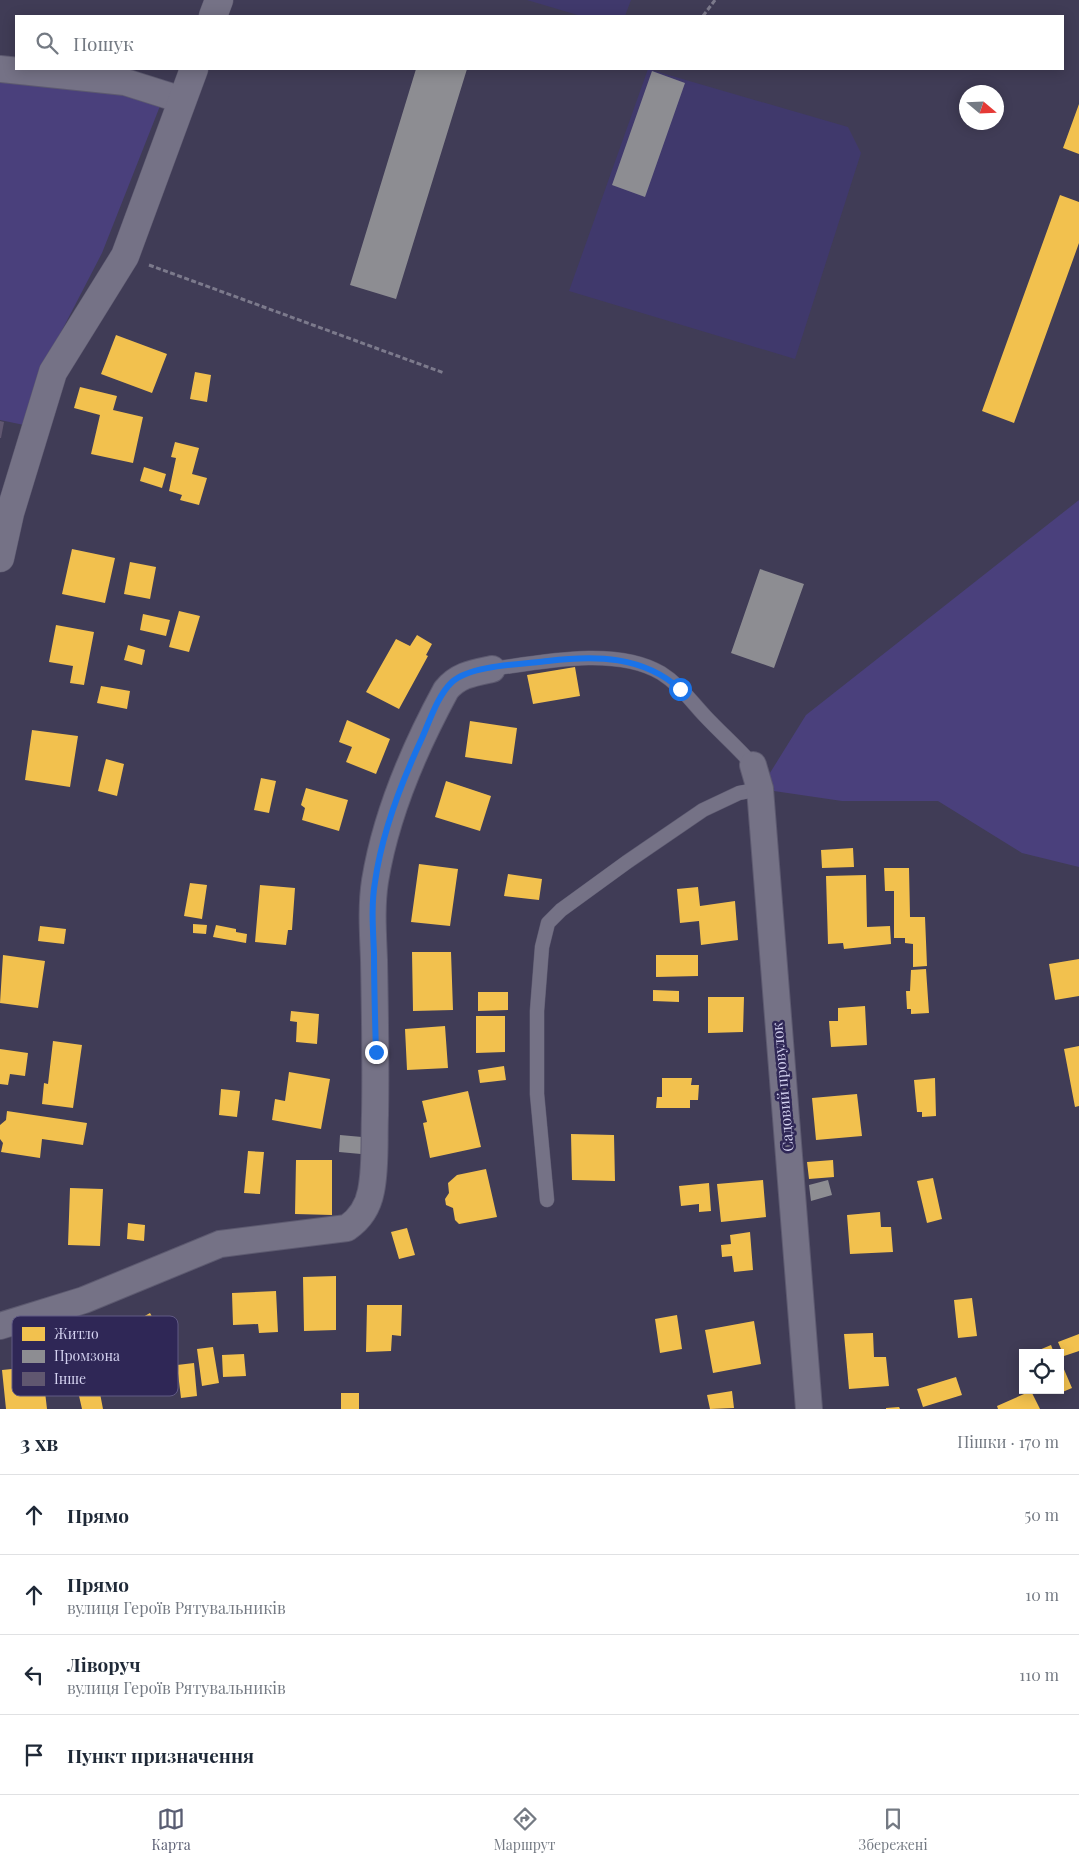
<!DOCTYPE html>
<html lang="uk">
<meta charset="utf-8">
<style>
:root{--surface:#fff;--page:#f6f6f7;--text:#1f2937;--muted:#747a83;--line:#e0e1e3;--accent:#595d72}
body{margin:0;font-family:"Playfair Display",serif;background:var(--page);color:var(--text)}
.controls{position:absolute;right:15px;bottom:15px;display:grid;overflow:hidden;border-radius:0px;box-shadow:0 2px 12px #0003}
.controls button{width:45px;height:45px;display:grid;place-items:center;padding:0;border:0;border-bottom:1px solid var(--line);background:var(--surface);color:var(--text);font:25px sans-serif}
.compass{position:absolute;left:959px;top:85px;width:45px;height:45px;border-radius:50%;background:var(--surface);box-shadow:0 2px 12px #0003;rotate:109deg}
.stop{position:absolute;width:15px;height:15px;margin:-11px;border:4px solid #1a73e8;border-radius:50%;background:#fff}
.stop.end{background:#1a73e8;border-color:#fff;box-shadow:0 1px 5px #0008}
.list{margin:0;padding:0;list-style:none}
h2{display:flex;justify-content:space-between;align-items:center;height:65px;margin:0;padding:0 20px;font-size:21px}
h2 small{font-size:16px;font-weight:400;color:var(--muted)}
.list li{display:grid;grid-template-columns:32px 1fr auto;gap:15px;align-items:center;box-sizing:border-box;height:80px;padding:0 20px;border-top:1px solid var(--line)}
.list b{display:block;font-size:19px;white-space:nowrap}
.list p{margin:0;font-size:16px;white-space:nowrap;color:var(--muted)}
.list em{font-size:16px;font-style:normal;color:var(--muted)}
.icon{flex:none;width:28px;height:28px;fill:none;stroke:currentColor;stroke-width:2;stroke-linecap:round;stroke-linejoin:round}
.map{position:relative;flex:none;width:1079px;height:1409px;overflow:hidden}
.search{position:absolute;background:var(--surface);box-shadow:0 2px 12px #0003;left:15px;right:15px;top:15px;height:55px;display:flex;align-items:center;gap:12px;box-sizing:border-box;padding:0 18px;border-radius:0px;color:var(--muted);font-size:19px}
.sheet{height:385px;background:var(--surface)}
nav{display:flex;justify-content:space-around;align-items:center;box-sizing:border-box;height:70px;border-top:1px solid var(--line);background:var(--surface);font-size:14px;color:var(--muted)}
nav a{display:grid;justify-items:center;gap:2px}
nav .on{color:var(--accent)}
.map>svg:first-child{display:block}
.built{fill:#40396c}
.green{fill:#4a407c}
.homes{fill:#f2c14e}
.industry{fill:#8d8d92}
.building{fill:#605770}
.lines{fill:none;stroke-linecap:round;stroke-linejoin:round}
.lane-casing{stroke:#5d5a70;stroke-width:15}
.street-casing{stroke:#5d5a70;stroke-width:28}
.secondary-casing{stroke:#5d5a70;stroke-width:29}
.path{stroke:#7c7a8c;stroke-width:3;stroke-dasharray:5 2.5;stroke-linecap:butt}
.lane{stroke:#757286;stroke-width:14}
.street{stroke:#757286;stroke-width:26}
.secondary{stroke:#757286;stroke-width:28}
.route{stroke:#1a73e8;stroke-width:6}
.labels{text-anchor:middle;stroke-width:5;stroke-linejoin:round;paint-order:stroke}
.street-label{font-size:15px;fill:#d3d1ef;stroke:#2f2756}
.key{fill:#2f2756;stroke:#605a84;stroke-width:1}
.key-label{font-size:14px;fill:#d3d1ef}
</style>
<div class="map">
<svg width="1079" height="1409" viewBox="0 0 1079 1409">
<rect width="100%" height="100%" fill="#403c56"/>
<path class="built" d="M527 0H631L625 16H581Z
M648 69 848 127 861 153 795 359 569 291Z"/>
<path class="green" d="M0 79 121 92 160 106 102 253 44 365 24 425 0 420Z
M1079 500V867L1022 853 938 801H842L760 789 806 715Z"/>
<path class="homes" d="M1079 104V154L1063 148Z
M1060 195 1079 202V243L1014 423 982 411Z
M116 335 167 354 152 393 101 374Z
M195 372 211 375 207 402 190 399Z
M80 387 117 396 113 410 143 417 133 463 91 454 100 415 74 408Z
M175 442 199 448 192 474 207 478 199 505 180 500 182 495 169 491 176 458 171 457Z
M144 467 166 474 162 488 140 481Z
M72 549 115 558 105 603 62 594Z
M130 562 156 567 150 599 124 594Z
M179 611 200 616 189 652 169 647Z
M143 614 170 620 166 636 140 630Z
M56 625 94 632 84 685 70 683 73 666 49 662Z
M417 635 432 644 426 655 428 656 399 709 366 692 396 639 410 646Z
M128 645 145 650 142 665 124 660Z
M575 667 580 696 533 704 527 675Z
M101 686 130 691 127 709 97 703Z
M347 720 390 739 376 774 346 762 352 747 339 742Z
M470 721 517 728 512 764 465 757Z
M32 730 78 736 70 787 25 780Z
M106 759 124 764 117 796 98 791Z
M261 778 276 781 269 813 254 810Z
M446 781 491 796 480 831 435 817Z
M306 788 348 800 339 831 302 820 305 808 301 805Z
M853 848 854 867 822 868 821 850Z
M419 864 458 869 450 926 411 922Z
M884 868H909L910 917H925L927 966 913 967V944L905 943V938H894V891H885Z
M508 874 542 879 539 900 504 896Z
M866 875 867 927 890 926 891 944 844 949 843 943 828 944 826 876Z
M190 883 207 885 202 919 184 916Z
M260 885 295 888 292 930H288L286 945 255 942Z
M698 887 700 906 735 901 738 940 701 945 699 921 680 923 677 889Z
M193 924 207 925 206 934 193 933Z
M216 925 236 929V932L247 934 246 943 213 937Z
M40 926 66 929 64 944 38 941Z
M412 952H451L453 1010 413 1011Z
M3 955 45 961 38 1008 0 1003Z
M656 955H698V976L656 977Z
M1079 959V996L1055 1000 1049 964Z
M926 969 929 1013 911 1014V1009H907L906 991H910L911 970Z
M653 990 679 991V1002L653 1001Z
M478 992H508V1010L478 1011Z
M708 997H744L743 1032 708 1033Z
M865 1006 867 1045 831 1047 829 1021H838V1008Z
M291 1011 319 1014 317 1044 296 1042 297 1022 290 1021Z
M476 1016H505V1052L476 1053Z
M445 1026 448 1068 407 1070 405 1029Z
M53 1041 82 1045 73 1108 42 1104 44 1083 48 1084Z
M1079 1046V1106L1075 1107 1064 1049Z
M0 1049 28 1053 25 1076 10 1074 8 1085 0 1084Z
M504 1066 506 1080 480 1083 478 1070Z
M289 1072 330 1079 321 1129 272 1120 275 1099 285 1101Z
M662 1078H692L691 1085H699L698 1100H690V1108H656L657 1097H662Z
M935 1078 936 1116 922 1117V1112H917L914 1080Z
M221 1089 240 1091 237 1117 219 1115Z
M468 1091 481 1147 430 1158 423 1123 427 1122 422 1101Z
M857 1094 862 1136 816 1140 812 1098Z
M7 1111 87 1123 83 1145 42 1139 40 1158 1 1152 3 1143 0 1139V1125L6 1120Z
M571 1134 614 1135 615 1181 572 1180Z
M248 1151 264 1152 260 1194 244 1193Z
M296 1160H332V1215L295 1214Z
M833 1160 834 1177 809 1179 807 1162Z
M486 1169 497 1217 459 1224 455 1220 453 1208 446 1205 445 1199 449 1193 448 1183 457 1175Z
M933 1178 942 1219 927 1223 917 1181Z
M763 1180 766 1217 721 1222 717 1184Z
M709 1183 711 1211 699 1212V1204L681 1206 679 1186Z
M70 1188 103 1189 100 1246 68 1245Z
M880 1212 881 1227H891L893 1252 850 1254 847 1215Z
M128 1223 145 1225 144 1241 127 1239Z
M407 1228 415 1255 399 1259 391 1232Z
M750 1232 753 1270 734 1272 732 1256 722 1257 721 1245 731 1244 730 1235Z
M336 1276V1330L304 1331 303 1277Z
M276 1291 278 1332 259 1333 258 1324 233 1325 232 1293Z
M972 1298 977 1336 958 1338 954 1300Z
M367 1305H402L401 1336 392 1335 391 1351 366 1352Z
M150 1313 166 1343 136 1360 120 1330Z
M677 1315 682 1349 660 1353 655 1319Z
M754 1321 761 1364 713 1373 705 1330Z
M873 1333 874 1357H886L889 1386 849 1389 844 1334Z
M1079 1334V1351L1064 1356 1058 1342Z
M1051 1345 1054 1353H1032Z
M213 1347 219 1383 202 1386 197 1349Z
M244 1354 246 1376 223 1377 222 1355Z
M92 1358 97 1383H98L103 1409H82L77 1387H76L71 1362Z
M1060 1360 1072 1388 1060 1393 1059 1390Z
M194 1363 197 1396 181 1398 177 1365Z
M42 1366 47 1409H6L2 1370Z
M956 1377 962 1395 923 1407 917 1389Z
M732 1391 734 1408 710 1409 707 1395Z
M1031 1391 1040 1409H998L997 1406Z
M341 1393H359V1409H341Z
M899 1407 900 1409H886V1408Z"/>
<path class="industry" d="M416 69H467L396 299 350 285Z
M652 71 685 83 645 197 612 185Z
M760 569 804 584 774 668 731 653Z
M340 1135 362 1137 361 1154 339 1152Z
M828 1180 832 1195 811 1201 809 1185Z"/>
<path class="building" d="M0 421 4 422 1 438H0Z"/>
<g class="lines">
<defs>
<path id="lane" d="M492 669C541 662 616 646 661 673 679 684 691 701 705 716 721 733 738 748 753 765
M547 1200 537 1094V1011L542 947 548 923 561 910 627 862 703 810 739 793 760 789"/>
<path id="street" d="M0 69 125 82 182 100
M753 765 760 789 809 1409
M0 1326 84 1300 220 1244 347 1228C360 1219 368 1207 371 1191 376 1167 374 1140 375 1115 376 1064 375 1012 374 960 373 934 371 907 375 881 386 813 414 749 446 690 458 675 473 673 492 669"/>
<path id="secondary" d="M213 16 219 0
M0 558 10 513 53 372 125 256 194 69"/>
</defs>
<use href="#lane" class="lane-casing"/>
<use href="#street" class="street-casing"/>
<use href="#secondary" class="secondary-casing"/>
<path class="path" d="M703 16 715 0
M149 265 444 373"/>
<use href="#lane" class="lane"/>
<use href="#street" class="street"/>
<use href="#secondary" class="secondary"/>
</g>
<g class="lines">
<path class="route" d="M376 1052C375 1019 374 986 374 953 373 930 371 905 375 882 382 832 401 783 422 738 430 720 438 695 452 682 470 665 524 664 548 661 596 655 643 656 680 689"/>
</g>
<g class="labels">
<g class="street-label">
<text transform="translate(783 1087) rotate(-95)" y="5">Садовий провулок</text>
</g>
</g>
<rect x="12" y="1316" width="166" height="80" rx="8" class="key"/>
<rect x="22" y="1327" width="23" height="14" fill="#f2c14e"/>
<rect x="22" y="1350" width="23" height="13" fill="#8d8d92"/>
<rect x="22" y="1372" width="23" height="14" fill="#605770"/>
<g class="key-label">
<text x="54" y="1339">Житло</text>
<text x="54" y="1361">Промзона</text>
<text x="54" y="1384">Інше</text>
</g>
</svg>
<div class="controls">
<button><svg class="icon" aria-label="locate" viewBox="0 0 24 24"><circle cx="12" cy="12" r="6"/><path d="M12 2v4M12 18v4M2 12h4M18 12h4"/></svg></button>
</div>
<svg class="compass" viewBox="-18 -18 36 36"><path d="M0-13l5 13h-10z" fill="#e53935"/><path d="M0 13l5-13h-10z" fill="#747a83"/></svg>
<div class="stop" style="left:680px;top:689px"></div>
<div class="stop end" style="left:376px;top:1052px"></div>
<div class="search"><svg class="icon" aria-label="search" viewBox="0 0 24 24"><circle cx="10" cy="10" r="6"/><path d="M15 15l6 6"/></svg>Пошук</div>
</div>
<section class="sheet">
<h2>3 хв<small>Пішки · 170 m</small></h2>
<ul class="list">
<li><svg class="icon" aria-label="ahead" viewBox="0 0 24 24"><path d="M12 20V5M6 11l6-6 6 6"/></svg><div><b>Прямо</b></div><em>50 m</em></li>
<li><svg class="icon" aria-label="ahead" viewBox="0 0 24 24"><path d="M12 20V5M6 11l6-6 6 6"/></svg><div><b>Прямо</b><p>вулиця Героїв Рятувальників</p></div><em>10 m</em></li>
<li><svg class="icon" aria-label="left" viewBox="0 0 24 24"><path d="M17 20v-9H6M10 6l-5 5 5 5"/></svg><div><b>Ліворуч</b><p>вулиця Героїв Рятувальників</p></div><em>110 m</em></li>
<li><svg class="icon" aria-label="arrive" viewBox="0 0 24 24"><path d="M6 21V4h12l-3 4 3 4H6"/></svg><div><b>Пункт призначення</b></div></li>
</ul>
</section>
<nav>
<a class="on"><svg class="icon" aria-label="map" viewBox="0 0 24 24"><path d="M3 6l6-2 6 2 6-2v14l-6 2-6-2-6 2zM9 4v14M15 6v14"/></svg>Карта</a>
<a><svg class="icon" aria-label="directions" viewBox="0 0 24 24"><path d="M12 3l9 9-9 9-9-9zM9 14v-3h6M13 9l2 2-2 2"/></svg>Маршрут</a>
<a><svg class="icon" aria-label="saved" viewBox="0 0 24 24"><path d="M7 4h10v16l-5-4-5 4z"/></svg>Збережені</a>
</nav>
